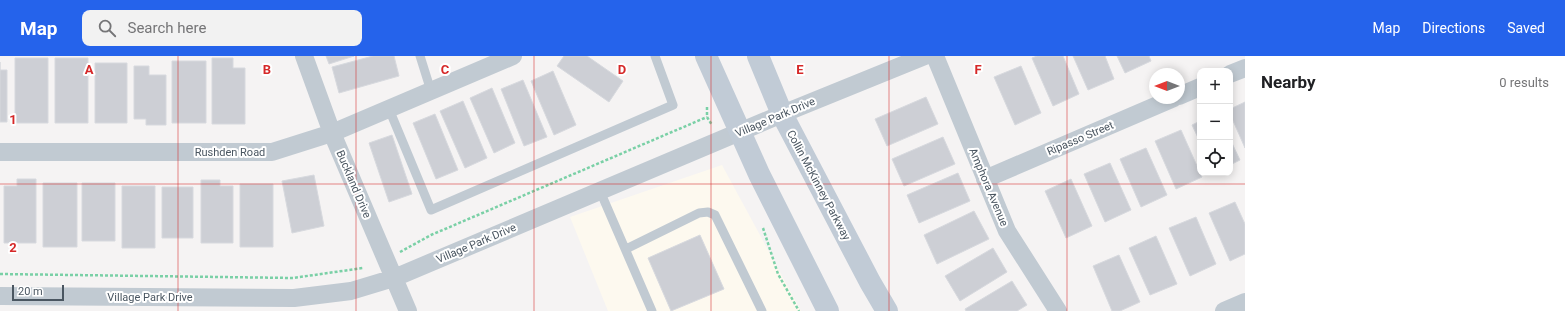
<!DOCTYPE html>
<meta charset="utf-8">
<style>
:root{--surface:#fff;--page:#f2f2f2;--text:#202124;--muted:#757577;--line:#e0e0e0;--accent:#2563eb}
body{margin:0;font-family:Roboto,sans-serif;background:var(--page);color:var(--text)}
.controls{position:absolute;right:12px;top:12px;display:grid;overflow:hidden;border-radius:8px;box-shadow:0 2px 10px #0003}
.controls button{width:36px;height:36px;display:grid;place-items:center;padding:0;border:0;border-bottom:1px solid var(--line);background:var(--surface);color:var(--text);font:20px sans-serif}
.compass{position:absolute;left:1149px;top:12px;width:36px;height:36px;border-radius:50%;background:var(--surface);box-shadow:0 2px 10px #0003;rotate:270deg}
.scale{position:absolute;left:12px;bottom:10px;width:52px;box-sizing:border-box;padding-left:4px;border:2px solid #4a5661;border-top:0;font-size:11px;line-height:14px;white-space:nowrap;color:#4a5661;-webkit-text-stroke:3px #fff;paint-order:stroke}
.list{margin:0;padding:0;list-style:none}
h2{display:flex;justify-content:space-between;align-items:center;height:52px;margin:0;padding:0 16px;font-size:17px}
h2 small{font-size:13px;font-weight:400;color:var(--muted)}
.icon{flex:none;width:22px;height:22px;fill:none;stroke:currentColor;stroke-width:2;stroke-linecap:round;stroke-linejoin:round}
.map{position:relative;flex:none;width:1245px;height:255px;overflow:hidden}
header{display:flex;align-items:center;gap:24px;box-sizing:border-box;height:56px;padding:0 20px;background:var(--accent);color:#fff}
header strong{font-size:19px}
nav{display:flex;gap:22px;margin-inline-start:auto;font-size:14px}
.search{width:280px;height:36px;background:var(--page);display:flex;align-items:center;gap:10px;box-sizing:border-box;padding:0 14px;border-radius:8px;color:var(--muted);font-size:15px}
main{display:flex}
aside{flex:1;background:var(--surface)}
.map>svg:first-child{display:block}
.commercial{fill:#fdf9ef}
.building{fill:#cdcfd5;stroke:#d7d9de}
.lines{fill:none;stroke-linecap:round;stroke-linejoin:round}
.path{stroke:#7ad0a6;stroke-width:2.5;stroke-dasharray:3 2;stroke-linecap:butt}
.lane{stroke:#c1cad2;stroke-width:9}
.street{stroke:#c1cad2;stroke-width:18}
.secondary{stroke:#c1cbd6;stroke-width:22}
.grid{fill:none;stroke:#d62828;stroke-width:1;stroke-opacity:0.55}
.labels{text-anchor:middle;stroke-width:4;stroke-linejoin:round;paint-order:stroke}
.street-label{font-size:11px;fill:#4a5661;stroke:#fff}
.grid-label{font-size:13px;text-anchor:middle;font-weight:bold;fill:#d62828;stroke:#fff;stroke-width:4;stroke-linejoin:round;paint-order:stroke}
</style>
<header>
<strong>Map</strong>
<div class="search"><svg class="icon" aria-label="search" viewBox="0 0 24 24"><circle cx="10" cy="10" r="6"/><path d="M15 15l6 6"/></svg>Search here</div>
<nav><a>Map</a><a>Directions</a><a>Saved</a></nav>
</header>
<main>
<div class="map">
<svg width="1245" height="255" viewBox="0 0 1245 255">
<rect width="100%" height="100%" fill="#f5f3f3"/>
<path class="commercial" d="M722 109 801 255H608L570 161Z"/>
<path class="building" d="M326 0H354L329 8Z
M373 0H394L399 20 339 37 332 11Z
M564 0H587L623 25 609 46 557 10Z
M1037 0H1063L1079 38 1053 50 1032 2Z
M1073 0H1105L1114 23 1088 34Z
M1117 0H1149L1151 5 1125 17Z
M15 2H48V67H15Z
M55 2H88V67H55Z
M212 2H233V12H245V68H212Z
M172 5H206V67H172Z
M0 6V14H7V66H0Z
M95 7H127V67H95Z
M134 10H149V19H166V69H146V63H134Z
M1021 10 1041 57 1015 69 994 21Z
M553 15 576 69 554 79 531 25Z
M523 24 547 81 524 90 501 33Z
M492 32 515 87 494 97 470 42Z
M926 41 938 68 887 90 875 63Z
M463 45 487 102 465 112 440 55Z
M1245 46V92L1230 58V53Z
M435 58 458 114 436 123 413 67Z
M1200 65V86L1192 69Z
M1181 74 1202 121 1176 133 1155 85Z
M392 79 412 138 389 146 369 87Z
M943 81 955 108 904 130 892 103Z
M1230 83 1240 104 1230 109Z
M1146 92 1167 139 1141 151 1120 103Z
M1110 107 1131 154 1105 166 1084 118Z
M958 117 970 145 919 167 907 139Z
M314 119 324 170 292 177 282 125Z
M17 123H36V187H4V130H17Z
M1071 123 1092 170 1066 182 1045 135Z
M201 124H220V130H233V187H201Z
M43 127H77V191H43Z
M82 127H115V185H82Z
M240 128H273V191H240Z
M122 130H155V192H122Z
M162 131H193V182H162Z
M1235 146 1245 168V198L1230 205 1209 157Z
M974 155 989 183 937 208 924 179Z
M1196 161 1216 208 1190 220 1169 172Z
M700 179 724 233 671 255 648 202Z
M1156 180 1177 228 1150 239 1129 192Z
M993 192 1007 216 960 245 945 220Z
M1119 199 1140 246 1120 255H1112L1093 210Z
M1012 225 1027 249 1017 255H966L965 253Z"/>
<g class="lines">
<path class="path" d="M707 51V61L712 69
M763 172 778 218 799 255
M400 196 431 179 707 61
M0 218 293 222 363 212"/>
<path class="lane" d="M420 0 431 35
M389 53 431 154 673 49 655 0
M600 135 652 255
M626 193 699 157 708 156 715 159 762 255"/>
<path class="street" d="M304 0 332 77 408 255
M935 0 1007 175 1058 255
M1230 18 1245 12
M1179 40 1200 31
M0 96H272L332 77 513 0
M985 123 1174 42
M0 240 294 242 351 235 394 222 782 58 925 0
M1224 255 1245 246"/>
<path class="secondary" d="M706 0 759 118 828 255
M758 0 782 58 870 226 887 255"/>
</g>
<path class="grid" d="M178 0V255M356 0V255M534 0V255M711 0V255M889 0V255M1067 0V255M0 128H1245"/>
<g class="labels">
<g class="street-label">
<text transform="translate(775 61) rotate(-23)" y="4">Village Park Drive</text>
<text transform="translate(1080 82) rotate(-23)" y="4">Ripasso Street</text>
<text x="230" y="100">Rushden Road</text>
<text transform="translate(354 128) rotate(67)" y="4">Buckland Drive</text>
<text transform="translate(819 129) rotate(62)" y="4">Collin McKinney Parkway</text>
<text transform="translate(989 131) rotate(67)" y="4">Amphora Avenue</text>
<text transform="translate(476 187) rotate(-23)" y="4">Village Park Drive</text>
<text x="150" y="245">Village Park Drive</text>
</g>
</g>
<g class="grid-label">
<text x="89" y="18">A</text>
<text x="267" y="18">B</text>
<text x="445" y="18">C</text>
<text x="622" y="18">D</text>
<text x="800" y="18">E</text>
<text x="978" y="18">F</text>
<text x="13" y="68">1</text>
<text x="13" y="196">2</text>
</g>
</svg>
<div class="controls">
<button>+</button>
<button>−</button>
<button><svg class="icon" aria-label="locate" viewBox="0 0 24 24"><circle cx="12" cy="12" r="6"/><path d="M12 2v4M12 18v4M2 12h4M18 12h4"/></svg></button>
</div>
<svg class="compass" viewBox="-18 -18 36 36"><path d="M0-13l5 13h-10z" fill="#e53935"/><path d="M0 13l5-13h-10z" fill="#757577"/></svg>
<div class="scale">20 m</div>
</div>
<aside>
<h2>Nearby<small>0 results</small></h2>
<ul class="list">
</ul>
</aside>
</main>
